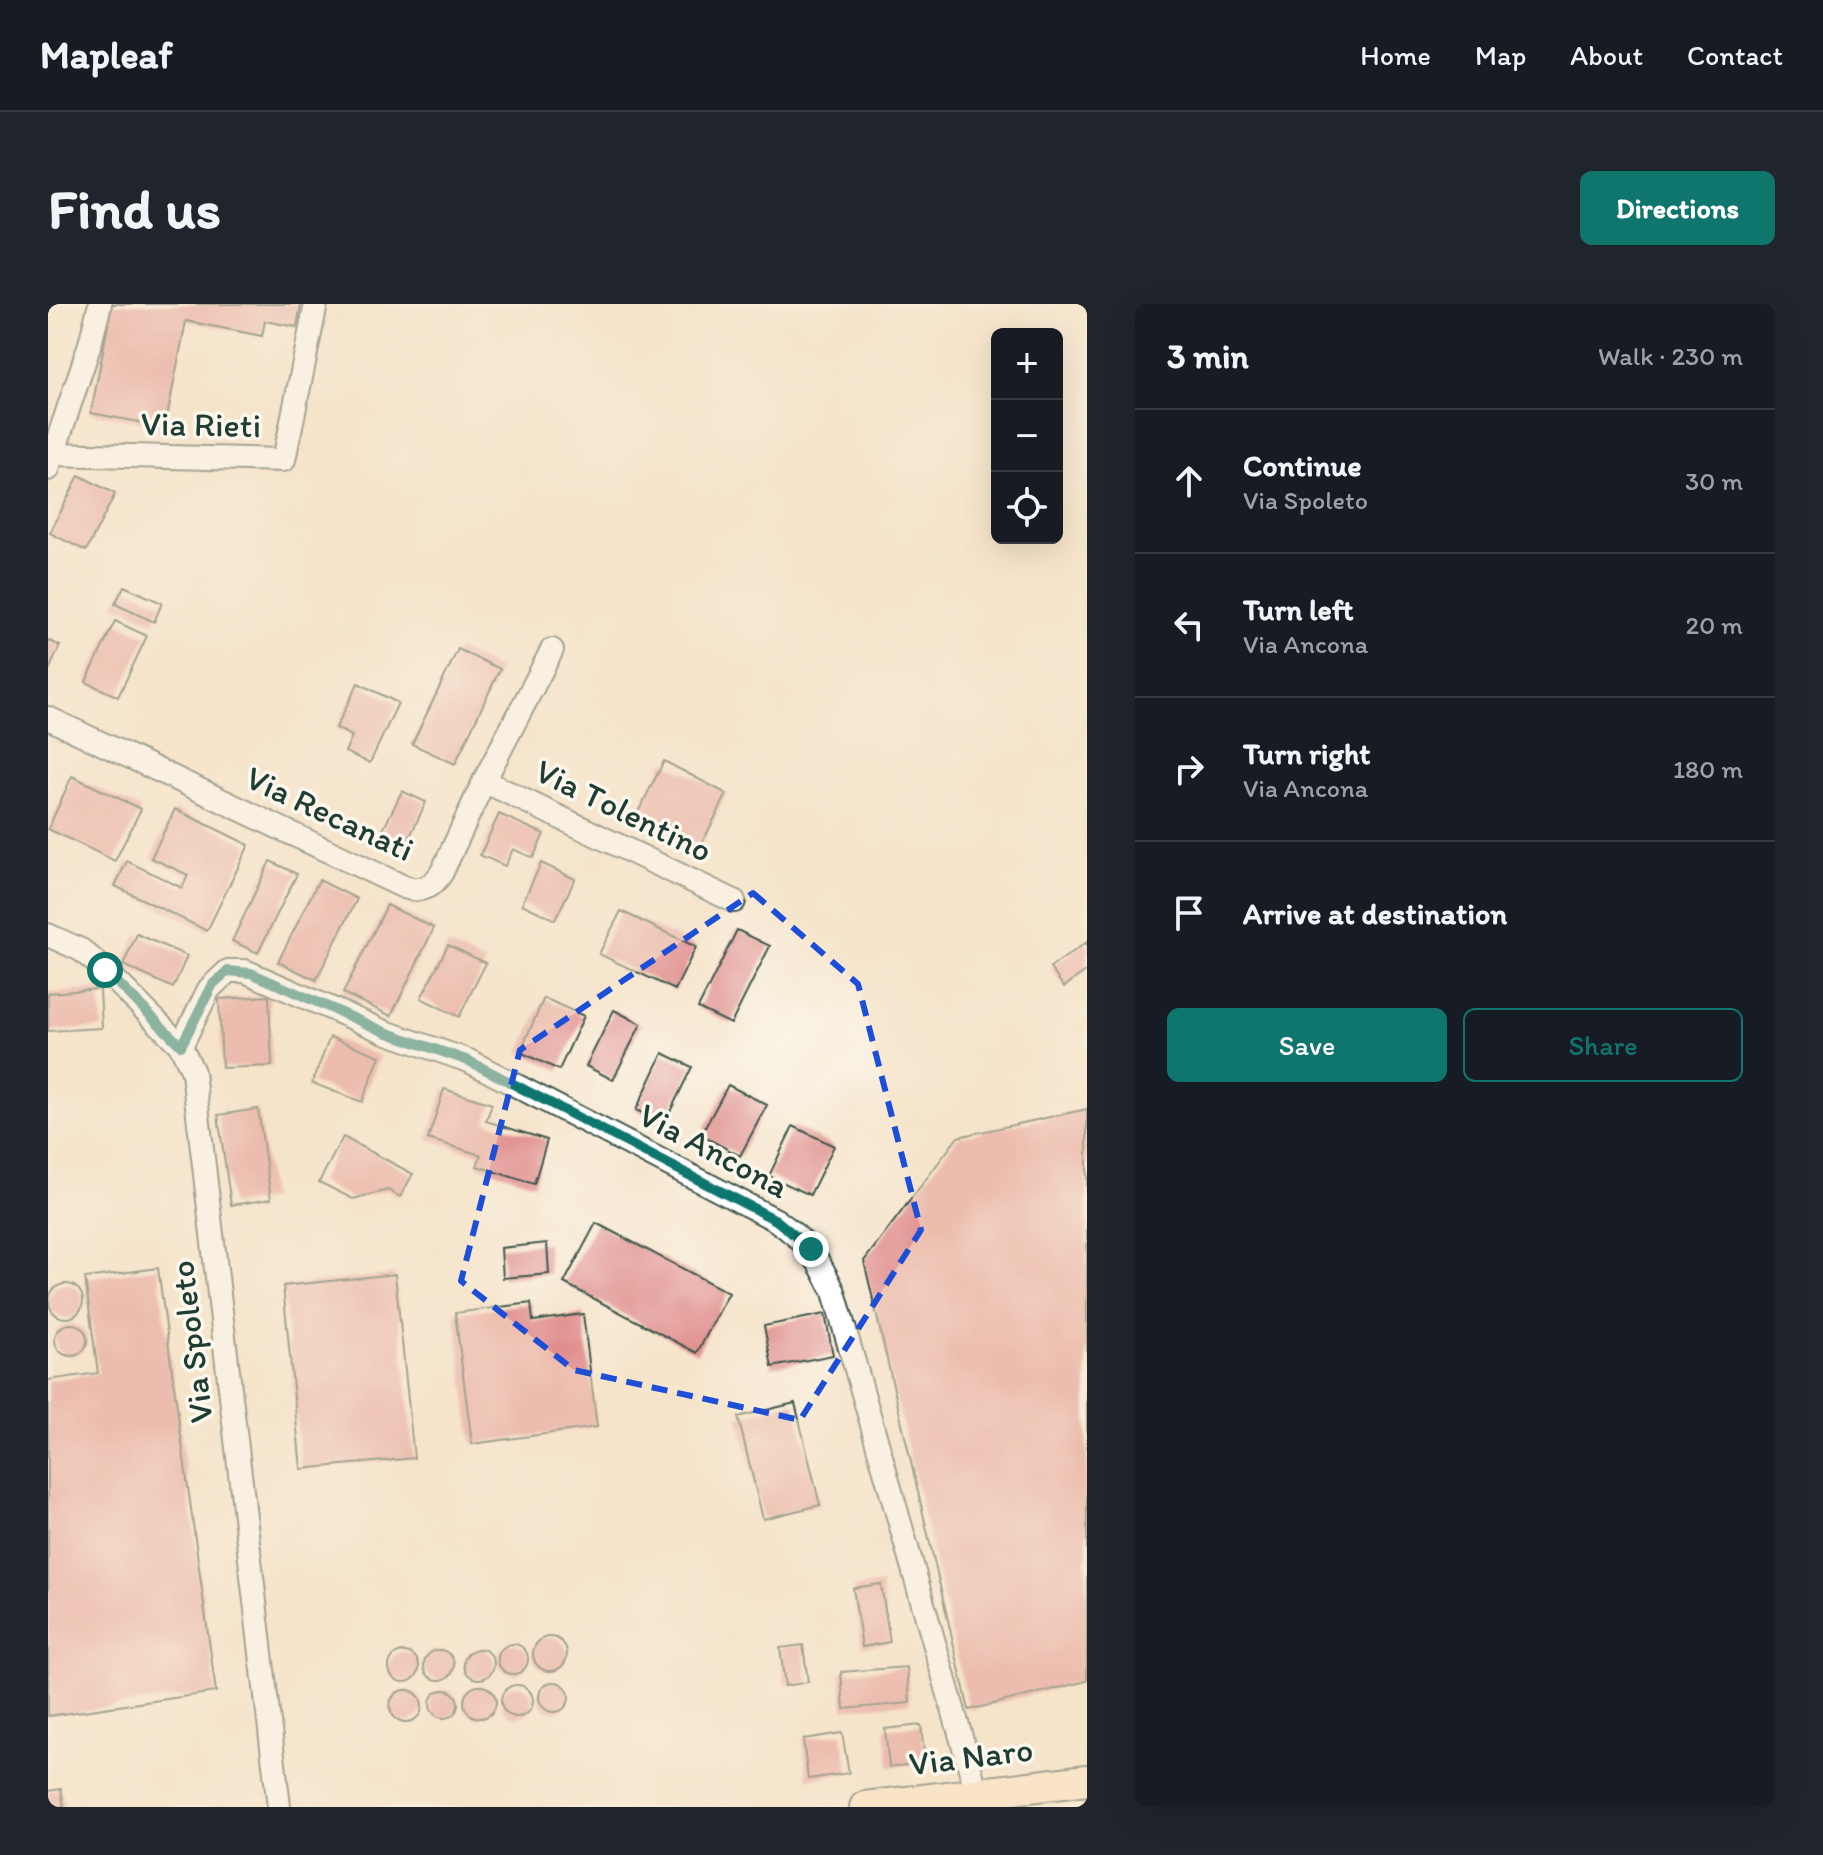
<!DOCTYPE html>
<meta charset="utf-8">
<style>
:root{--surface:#171b24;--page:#20242c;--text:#f1f3f6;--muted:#9ea1a6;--line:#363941;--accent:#0f766e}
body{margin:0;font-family:Itim,sans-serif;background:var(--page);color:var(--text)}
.controls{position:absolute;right:24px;top:24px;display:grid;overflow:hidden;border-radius:12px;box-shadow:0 8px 32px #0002}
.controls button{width:72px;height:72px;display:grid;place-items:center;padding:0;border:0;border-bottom:2px solid var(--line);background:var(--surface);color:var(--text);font:40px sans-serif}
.stop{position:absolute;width:24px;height:24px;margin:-18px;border:6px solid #0f766e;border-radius:50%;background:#fff}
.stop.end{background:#0f766e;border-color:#fff;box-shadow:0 2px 8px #0008}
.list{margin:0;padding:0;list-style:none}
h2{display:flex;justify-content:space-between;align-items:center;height:104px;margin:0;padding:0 32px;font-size:34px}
h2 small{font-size:26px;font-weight:400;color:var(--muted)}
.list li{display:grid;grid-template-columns:52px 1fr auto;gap:24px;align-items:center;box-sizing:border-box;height:144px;padding:0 32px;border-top:2px solid var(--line)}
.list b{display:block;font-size:30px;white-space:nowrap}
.list p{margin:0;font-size:26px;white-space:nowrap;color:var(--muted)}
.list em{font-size:26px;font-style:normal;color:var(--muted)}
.actions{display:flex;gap:16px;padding:24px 32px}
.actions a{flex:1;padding:18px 0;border:2px solid var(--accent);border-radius:12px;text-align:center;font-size:28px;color:var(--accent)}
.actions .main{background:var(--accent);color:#fff}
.icon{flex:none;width:44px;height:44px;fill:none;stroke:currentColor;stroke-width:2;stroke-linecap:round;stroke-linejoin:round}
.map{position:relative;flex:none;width:1039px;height:1503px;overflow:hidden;border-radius:12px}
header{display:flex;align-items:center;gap:48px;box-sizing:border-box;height:112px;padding:0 40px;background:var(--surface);border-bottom:2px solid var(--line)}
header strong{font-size:38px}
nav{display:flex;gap:44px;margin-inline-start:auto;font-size:28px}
.intro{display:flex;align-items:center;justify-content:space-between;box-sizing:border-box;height:192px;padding:0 48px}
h1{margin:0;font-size:56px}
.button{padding:20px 36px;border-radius:12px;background:var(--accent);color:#fff;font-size:28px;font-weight:700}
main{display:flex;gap:48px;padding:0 48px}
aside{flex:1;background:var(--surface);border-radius:12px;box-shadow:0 8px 32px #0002}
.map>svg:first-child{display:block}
.building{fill:#e08e8d}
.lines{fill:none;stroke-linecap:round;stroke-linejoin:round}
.street-casing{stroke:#3f564b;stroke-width:26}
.secondary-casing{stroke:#3f564b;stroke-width:34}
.street{stroke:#fff;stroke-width:22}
.secondary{stroke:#ffe4c6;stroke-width:30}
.route{stroke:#0f766e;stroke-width:10}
.marked{fill:none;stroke:#1d4ed8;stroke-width:6;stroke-dasharray:16 10;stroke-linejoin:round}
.labels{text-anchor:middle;stroke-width:7;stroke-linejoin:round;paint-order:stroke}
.street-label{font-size:34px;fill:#1f3d34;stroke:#fbf7ec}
</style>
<header>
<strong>Mapleaf</strong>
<nav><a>Home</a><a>Map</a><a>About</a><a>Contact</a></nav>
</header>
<div class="intro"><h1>Find us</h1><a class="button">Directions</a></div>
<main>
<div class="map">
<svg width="1039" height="1503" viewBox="0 0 1039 1503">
<rect width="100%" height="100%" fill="#fbf7ec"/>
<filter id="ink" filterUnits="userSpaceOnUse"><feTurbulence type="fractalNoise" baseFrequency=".0125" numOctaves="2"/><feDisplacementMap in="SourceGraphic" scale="16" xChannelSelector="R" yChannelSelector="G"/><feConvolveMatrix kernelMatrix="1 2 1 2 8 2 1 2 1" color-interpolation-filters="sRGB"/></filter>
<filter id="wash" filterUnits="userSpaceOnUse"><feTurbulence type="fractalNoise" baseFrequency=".006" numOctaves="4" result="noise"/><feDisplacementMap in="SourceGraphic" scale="32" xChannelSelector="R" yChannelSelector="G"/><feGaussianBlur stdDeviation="1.8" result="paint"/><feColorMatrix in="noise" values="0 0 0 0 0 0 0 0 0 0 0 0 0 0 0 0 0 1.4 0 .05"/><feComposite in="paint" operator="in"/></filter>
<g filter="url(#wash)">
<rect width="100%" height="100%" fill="#f6e4cb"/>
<g id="blocks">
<path class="building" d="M64 0H253L249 23 217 17 214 32 138 17 117 123 43 109Z
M31 171 67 190 38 247 2 229Z
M76 282 114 299 106 318 67 300Z
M67 317 99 332 70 393 38 378Z
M0 336 12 342 0 368Z
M410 345 452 365 407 460 364 440Z
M310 379 350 399 322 459 297 448 304 432 288 424Z
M616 457 679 490 652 543 589 510Z
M24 472 93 505 67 557 0 525Z
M354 487 378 498 359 539 334 528Z
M127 505 201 541 159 627 67 582 79 557 134 584 140 571 103 554Z
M451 510 496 530 485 554 465 545 457 562 432 551Z
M222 557 249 570 210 649 184 637Z
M493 559 527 575 507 616 474 600Z
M271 576 309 595 268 676 230 658Z
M339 601 386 624 343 712 295 689Z
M573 607 648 643 627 686 551 650Z
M689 626 722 642 683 720 650 704Z
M89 630 139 652 125 684 75 661Z
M1039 638V666L1016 683 1002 664Z
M400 641 438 659 411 713 373 694Z
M52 685 54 724 0 727V689Z
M221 692 224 762 174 764 171 695Z
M496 694 536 712 511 766 472 748Z
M566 706 593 720 565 776 538 762Z
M282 733 332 752 314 798 264 779Z
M615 749 644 763 616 820 588 806Z
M680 781 719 801 692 852 653 831Z
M396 785 444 800 438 817 499 836 486 880 429 862 433 851 380 835Z
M210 805 223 895 183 901 170 811Z
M1039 805V1377L921 1406 816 957 910 833Z
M745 822 786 842 762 891 721 872Z
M295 833 365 870 352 893 340 886 305 895 271 878Z
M548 919 681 989 649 1049 516 979Z
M499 939 501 970 455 974 453 944Z
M110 964 168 1388 0 1412V1076L50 1069 37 974Z
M347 970 366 1154 253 1165 235 982Z
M1 997a17 17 0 1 1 34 0a17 17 0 1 1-34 0Z
M483 999 485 1017 535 1010 549 1123 424 1140 407 1009Z
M777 1010 785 1051 724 1063 716 1022Z
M7 1036a16 16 0 1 1 32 0a16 16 0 1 1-32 0Z
M747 1099 772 1201 715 1215 690 1113Z
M833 1280 842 1338 814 1343 805 1284Z
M485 1350a17 17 0 1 1 34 0a17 17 0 1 1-34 0Z
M450 1355a15 15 0 1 1 30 0a15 15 0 1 1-30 0Z
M755 1341 760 1378 737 1382 732 1344Z
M416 1360a15 15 0 1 1 30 0a15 15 0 1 1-30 0Z
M376 1361a15 15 0 1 1 30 0a15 15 0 1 1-30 0Z
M341 1363a15 15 0 1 1 30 0a15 15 0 1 1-30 0Z
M859 1363 862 1399 796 1405 793 1368Z
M491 1393a15 15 0 1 1 30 0a15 15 0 1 1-30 0Z
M453 1397a16 16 0 1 1 32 0a16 16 0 1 1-32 0Z
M416 1398a16 16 0 1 1 32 0a16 16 0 1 1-32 0Z
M382 1400a14 14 0 1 1 28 0a14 14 0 1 1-28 0Z
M342 1402a16 16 0 1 1 32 0a16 16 0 1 1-32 0Z
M873 1421 877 1459 841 1463 837 1425Z
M794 1429 801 1469 760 1475 755 1435Z
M13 1485 16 1503H0V1487Z"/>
</g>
</g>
<g filter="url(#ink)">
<use href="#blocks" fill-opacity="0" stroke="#3f564b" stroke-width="2"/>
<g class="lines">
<defs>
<path id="street" d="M6 150 236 156 268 0
M0 165 42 40 52 0
M0 414 356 583C372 589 385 583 394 568L436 477 504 346
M436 477 686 597
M0 631 33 646 57 666 133 742 145 768 231 1503
M133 742 161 685 180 667H197L337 728 421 757 728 916C760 939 769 952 786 988L929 1489"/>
<path id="secondary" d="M817 1503 1039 1476"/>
</defs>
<use href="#street" class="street-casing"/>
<use href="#secondary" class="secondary-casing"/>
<use href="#street" class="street"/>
<use href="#secondary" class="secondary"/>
</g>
</g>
<g class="lines" filter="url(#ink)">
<path class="route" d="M57 666 133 742 165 680 180 667 203 669 337 728 421 757 728 916 763 945"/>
</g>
<path d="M0 0H1039V1503H0ZM705 589 810 680 873 926 752 1116 526 1066 413 977 472 746Z" fill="#f6e4cb" fill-opacity=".55" fill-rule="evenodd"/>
<path class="marked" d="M705 589 810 680 873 926 752 1116 526 1066 413 977 472 746Z"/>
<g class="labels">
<g class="street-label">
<text transform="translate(153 120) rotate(1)" y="12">Via Rieti</text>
<text transform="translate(576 506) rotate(26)" y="12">Via Tolentino</text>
<text transform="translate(282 509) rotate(25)" y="12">Via Recanati</text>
<text transform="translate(666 846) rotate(28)" y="12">Via Ancona</text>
<text transform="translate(143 1038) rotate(-97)" y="12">Via Spoleto</text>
<text transform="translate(923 1452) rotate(-7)" y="12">Via Naro</text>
</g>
</g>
</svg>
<div class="controls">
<button>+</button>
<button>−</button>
<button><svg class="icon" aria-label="locate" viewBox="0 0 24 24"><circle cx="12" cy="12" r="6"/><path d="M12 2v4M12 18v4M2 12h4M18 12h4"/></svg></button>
</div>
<div class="stop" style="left:57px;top:666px"></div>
<div class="stop end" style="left:763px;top:945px"></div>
</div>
<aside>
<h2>3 min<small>Walk · 230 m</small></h2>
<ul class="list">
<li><svg class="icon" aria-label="ahead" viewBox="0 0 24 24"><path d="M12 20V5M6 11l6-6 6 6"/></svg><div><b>Continue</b><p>Via Spoleto</p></div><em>30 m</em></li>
<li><svg class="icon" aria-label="left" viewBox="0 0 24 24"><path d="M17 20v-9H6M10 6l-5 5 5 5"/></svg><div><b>Turn left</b><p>Via Ancona</p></div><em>20 m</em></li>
<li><svg class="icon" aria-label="right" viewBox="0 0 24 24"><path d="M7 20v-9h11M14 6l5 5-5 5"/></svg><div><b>Turn right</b><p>Via Ancona</p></div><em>180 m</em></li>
<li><svg class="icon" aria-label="arrive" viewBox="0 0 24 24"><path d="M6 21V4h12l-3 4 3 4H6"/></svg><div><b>Arrive at destination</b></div></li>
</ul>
<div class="actions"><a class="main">Save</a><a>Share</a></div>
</aside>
</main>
